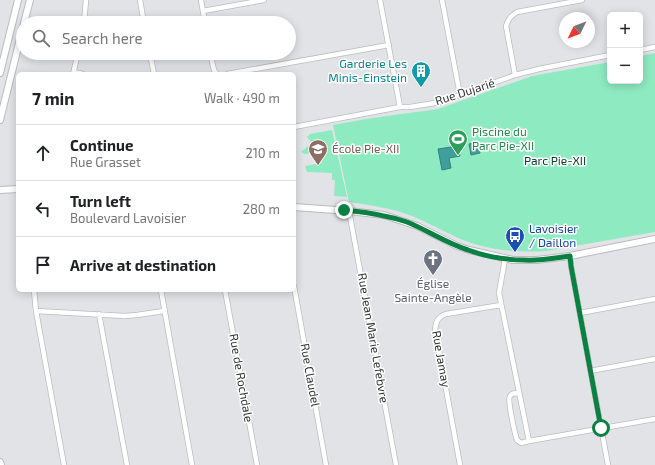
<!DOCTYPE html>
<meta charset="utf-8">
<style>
:root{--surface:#fff;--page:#f6f6f6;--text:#202124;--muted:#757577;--line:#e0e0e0}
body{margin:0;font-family:"Exo 2",sans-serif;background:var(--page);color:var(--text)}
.controls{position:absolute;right:12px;top:12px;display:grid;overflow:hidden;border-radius:6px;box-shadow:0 2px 10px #0003}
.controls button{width:36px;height:36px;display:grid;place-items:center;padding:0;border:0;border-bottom:1px solid var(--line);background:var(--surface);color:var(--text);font:20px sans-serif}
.compass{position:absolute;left:559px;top:12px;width:36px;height:36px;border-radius:50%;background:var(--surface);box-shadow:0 2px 10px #0003;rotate:227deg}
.stop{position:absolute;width:12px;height:12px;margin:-9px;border:3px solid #0b8043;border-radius:50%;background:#fff}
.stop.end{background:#0b8043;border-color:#fff;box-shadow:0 1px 4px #0008}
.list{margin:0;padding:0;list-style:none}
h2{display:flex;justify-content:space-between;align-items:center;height:52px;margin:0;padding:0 16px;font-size:17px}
h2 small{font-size:13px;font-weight:400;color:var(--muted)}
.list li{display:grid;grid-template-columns:26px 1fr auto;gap:12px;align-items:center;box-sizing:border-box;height:56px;padding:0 16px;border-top:1px solid var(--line)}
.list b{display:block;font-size:15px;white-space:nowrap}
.list p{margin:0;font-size:13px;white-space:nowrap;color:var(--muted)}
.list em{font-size:13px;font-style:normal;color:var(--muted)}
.icon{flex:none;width:22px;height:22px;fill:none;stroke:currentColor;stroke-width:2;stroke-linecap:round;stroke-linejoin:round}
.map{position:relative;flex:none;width:655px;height:465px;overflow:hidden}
.search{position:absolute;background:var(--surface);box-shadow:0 2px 10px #0003;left:16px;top:16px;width:280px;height:44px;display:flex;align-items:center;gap:10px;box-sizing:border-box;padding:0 14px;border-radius:22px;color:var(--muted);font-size:15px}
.panel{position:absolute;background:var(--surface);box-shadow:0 2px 10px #0003;left:16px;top:72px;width:280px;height:220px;border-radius:6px}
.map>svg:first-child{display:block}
.green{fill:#8eebc1}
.water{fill:#3f9f9f;stroke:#3b7f7f}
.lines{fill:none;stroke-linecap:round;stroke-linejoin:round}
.street-casing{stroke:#bbbcc0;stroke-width:6}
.secondary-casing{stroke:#bbbcc0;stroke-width:8}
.street{stroke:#fff;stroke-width:4.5}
.secondary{stroke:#fff;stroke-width:6}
.route{stroke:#0b8043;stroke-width:5}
.labels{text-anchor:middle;stroke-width:3;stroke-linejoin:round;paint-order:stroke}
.culture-label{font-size:12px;fill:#0d838f;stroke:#fff;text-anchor:end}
.street-label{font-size:12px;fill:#333435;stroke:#fff}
.leisure-label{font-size:12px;fill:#27864d;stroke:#fff;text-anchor:start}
.education-label{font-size:12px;fill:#785e54;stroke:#fff;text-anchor:start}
.park-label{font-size:12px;fill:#0e3929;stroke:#fff}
.transit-label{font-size:12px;fill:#164399;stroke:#fff;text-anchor:start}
.worship-label{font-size:12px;fill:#5b616d;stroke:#fff}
</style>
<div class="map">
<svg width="655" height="465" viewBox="0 0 655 465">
<rect width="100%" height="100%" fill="#e2e3e7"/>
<path class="green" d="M655 53V232L546 251C515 253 485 250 456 237 441 230 427 222 412 216 391 208 370 205 349 202L333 125 372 118 438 109 532 76 610 62V81H640V56Z
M332 130 347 197 334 196 335 180H332V173L307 172 305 166 322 163 320 152 305 154 301 152 312 143 307 137 310 134Z"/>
<path class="water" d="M478 142 480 153 471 155 469 144Z
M458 146 460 156 449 158 451 168 442 170 438 149Z"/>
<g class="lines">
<defs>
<path id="street" d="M140 0 144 23
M201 0 205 23
M380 0 400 107
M442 0 460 95
M203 11 264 0
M84 23 86 0
M640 50 655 47
M150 53 154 74
M210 53 214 70 217 74
M74 72 83 74
M73 74 78 53
M227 74 389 45
M515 75 506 26C508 19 511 16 517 12L582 0
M294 127 400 107H410L441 102 515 75 539 69 610 55
M349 211 396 465
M570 256 571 266 608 465
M505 259 499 293 529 441 655 419
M294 286 326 465
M34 290 36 311 64 465
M161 290 192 465
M225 290 257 465
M36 311 125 316 137 315 164 311
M580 313 655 299
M99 314 127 465
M590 371 655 359
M519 393C515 393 512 393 510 396 507 400 515 434 517 440L521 443 529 441
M460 465 435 329C436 321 438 317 446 314L501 305"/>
<path id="secondary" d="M24 23 30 0
M0 73 18 0
M0 120 23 27
M0 190 18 189
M294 207 349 211 384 215 417 226 457 246 469 250 513 260H537L570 256 655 239
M0 462 1 465"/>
</defs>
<use href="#street" class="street-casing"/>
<use href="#secondary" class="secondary-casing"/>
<use href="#street" class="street"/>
<use href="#secondary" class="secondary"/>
</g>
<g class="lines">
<path class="route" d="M344 210C365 212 386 215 407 222 427 230 446 243 468 250 485 256 506 260 524 260 540 261 555 258 570 256L571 266 601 428"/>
</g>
<defs>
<symbol id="building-pin" viewBox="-11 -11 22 30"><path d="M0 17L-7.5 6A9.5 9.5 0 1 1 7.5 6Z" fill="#0f9aa8" stroke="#fff"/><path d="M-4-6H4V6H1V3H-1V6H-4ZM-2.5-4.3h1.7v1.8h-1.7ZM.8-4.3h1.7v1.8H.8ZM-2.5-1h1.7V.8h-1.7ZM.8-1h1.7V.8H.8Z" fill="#fff"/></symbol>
<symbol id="stadium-pin" viewBox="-11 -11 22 30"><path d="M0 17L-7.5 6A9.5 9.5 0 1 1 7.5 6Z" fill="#2e9e5b" stroke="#fff"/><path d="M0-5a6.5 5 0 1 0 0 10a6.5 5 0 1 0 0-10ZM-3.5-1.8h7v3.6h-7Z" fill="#fff"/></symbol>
<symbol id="school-pin" viewBox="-11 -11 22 30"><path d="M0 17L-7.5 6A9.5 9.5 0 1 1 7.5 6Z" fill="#8d6e63" stroke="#fff"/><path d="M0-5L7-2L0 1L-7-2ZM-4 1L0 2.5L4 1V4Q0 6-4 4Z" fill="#fff"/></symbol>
<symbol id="bus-pin" viewBox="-11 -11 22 30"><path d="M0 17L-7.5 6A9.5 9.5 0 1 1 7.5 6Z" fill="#1a4fb4" stroke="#fff"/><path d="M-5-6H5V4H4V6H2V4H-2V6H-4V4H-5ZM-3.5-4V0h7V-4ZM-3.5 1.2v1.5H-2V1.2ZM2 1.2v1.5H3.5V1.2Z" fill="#fff"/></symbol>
<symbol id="church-pin" viewBox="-11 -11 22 30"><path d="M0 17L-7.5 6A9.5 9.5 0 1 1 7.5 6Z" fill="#6b7280" stroke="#fff"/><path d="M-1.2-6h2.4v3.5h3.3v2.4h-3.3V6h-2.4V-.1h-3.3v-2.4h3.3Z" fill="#fff"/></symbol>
</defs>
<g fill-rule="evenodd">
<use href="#building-pin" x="410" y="60" width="22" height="30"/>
<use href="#stadium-pin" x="447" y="128" width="22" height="30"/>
<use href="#school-pin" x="307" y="138" width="22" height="30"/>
<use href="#bus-pin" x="504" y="225" width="22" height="30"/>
<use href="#church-pin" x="422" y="248" width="22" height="30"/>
</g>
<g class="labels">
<g class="culture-label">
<text x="407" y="68">Garderie Les<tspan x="407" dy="14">Minis-Einstein</tspan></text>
</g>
<g class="street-label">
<text transform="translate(465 92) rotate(-18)" y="4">Rue Dujarié</text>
<text transform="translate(373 338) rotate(80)" y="4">Rue Jean Marie Lefebvre</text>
<text transform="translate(441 359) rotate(80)" y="4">Rue Jamay</text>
<text transform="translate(310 375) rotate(80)" y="4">Rue Claudel</text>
<text transform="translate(241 378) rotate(80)" y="4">Rue de Rochdale</text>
</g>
<g class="leisure-label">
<text x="472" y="136">Piscine du<tspan x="472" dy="14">Parc Pie-XII</tspan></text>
</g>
<g class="education-label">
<text x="332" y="153">École Pie-XII</text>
</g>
<g class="park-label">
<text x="555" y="165">Parc Pie-XII</text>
</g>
<g class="transit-label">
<text x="529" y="233">Lavoisier<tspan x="529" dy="14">/ Daillon</tspan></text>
</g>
<g class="worship-label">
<text x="433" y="288">Église<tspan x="433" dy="14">Sainte-Angèle</tspan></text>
</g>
</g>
</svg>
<div class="controls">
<button>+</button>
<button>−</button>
</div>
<svg class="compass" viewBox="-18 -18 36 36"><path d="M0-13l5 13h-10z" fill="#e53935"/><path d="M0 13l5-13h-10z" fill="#757577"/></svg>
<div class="stop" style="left:601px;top:428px"></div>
<div class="stop end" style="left:344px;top:210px"></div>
<div class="search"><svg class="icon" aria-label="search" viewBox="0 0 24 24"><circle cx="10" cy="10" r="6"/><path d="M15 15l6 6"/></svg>Search here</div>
<section class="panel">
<h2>7 min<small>Walk · 490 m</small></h2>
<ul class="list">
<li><svg class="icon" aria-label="ahead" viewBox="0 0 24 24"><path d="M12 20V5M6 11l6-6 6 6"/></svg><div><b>Continue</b><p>Rue Grasset</p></div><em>210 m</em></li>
<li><svg class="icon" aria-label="left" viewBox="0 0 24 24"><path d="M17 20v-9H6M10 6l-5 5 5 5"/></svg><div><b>Turn left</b><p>Boulevard Lavoisier</p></div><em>280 m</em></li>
<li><svg class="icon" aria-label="arrive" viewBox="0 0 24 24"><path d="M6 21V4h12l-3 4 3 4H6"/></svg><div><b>Arrive at destination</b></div></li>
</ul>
</section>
</div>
